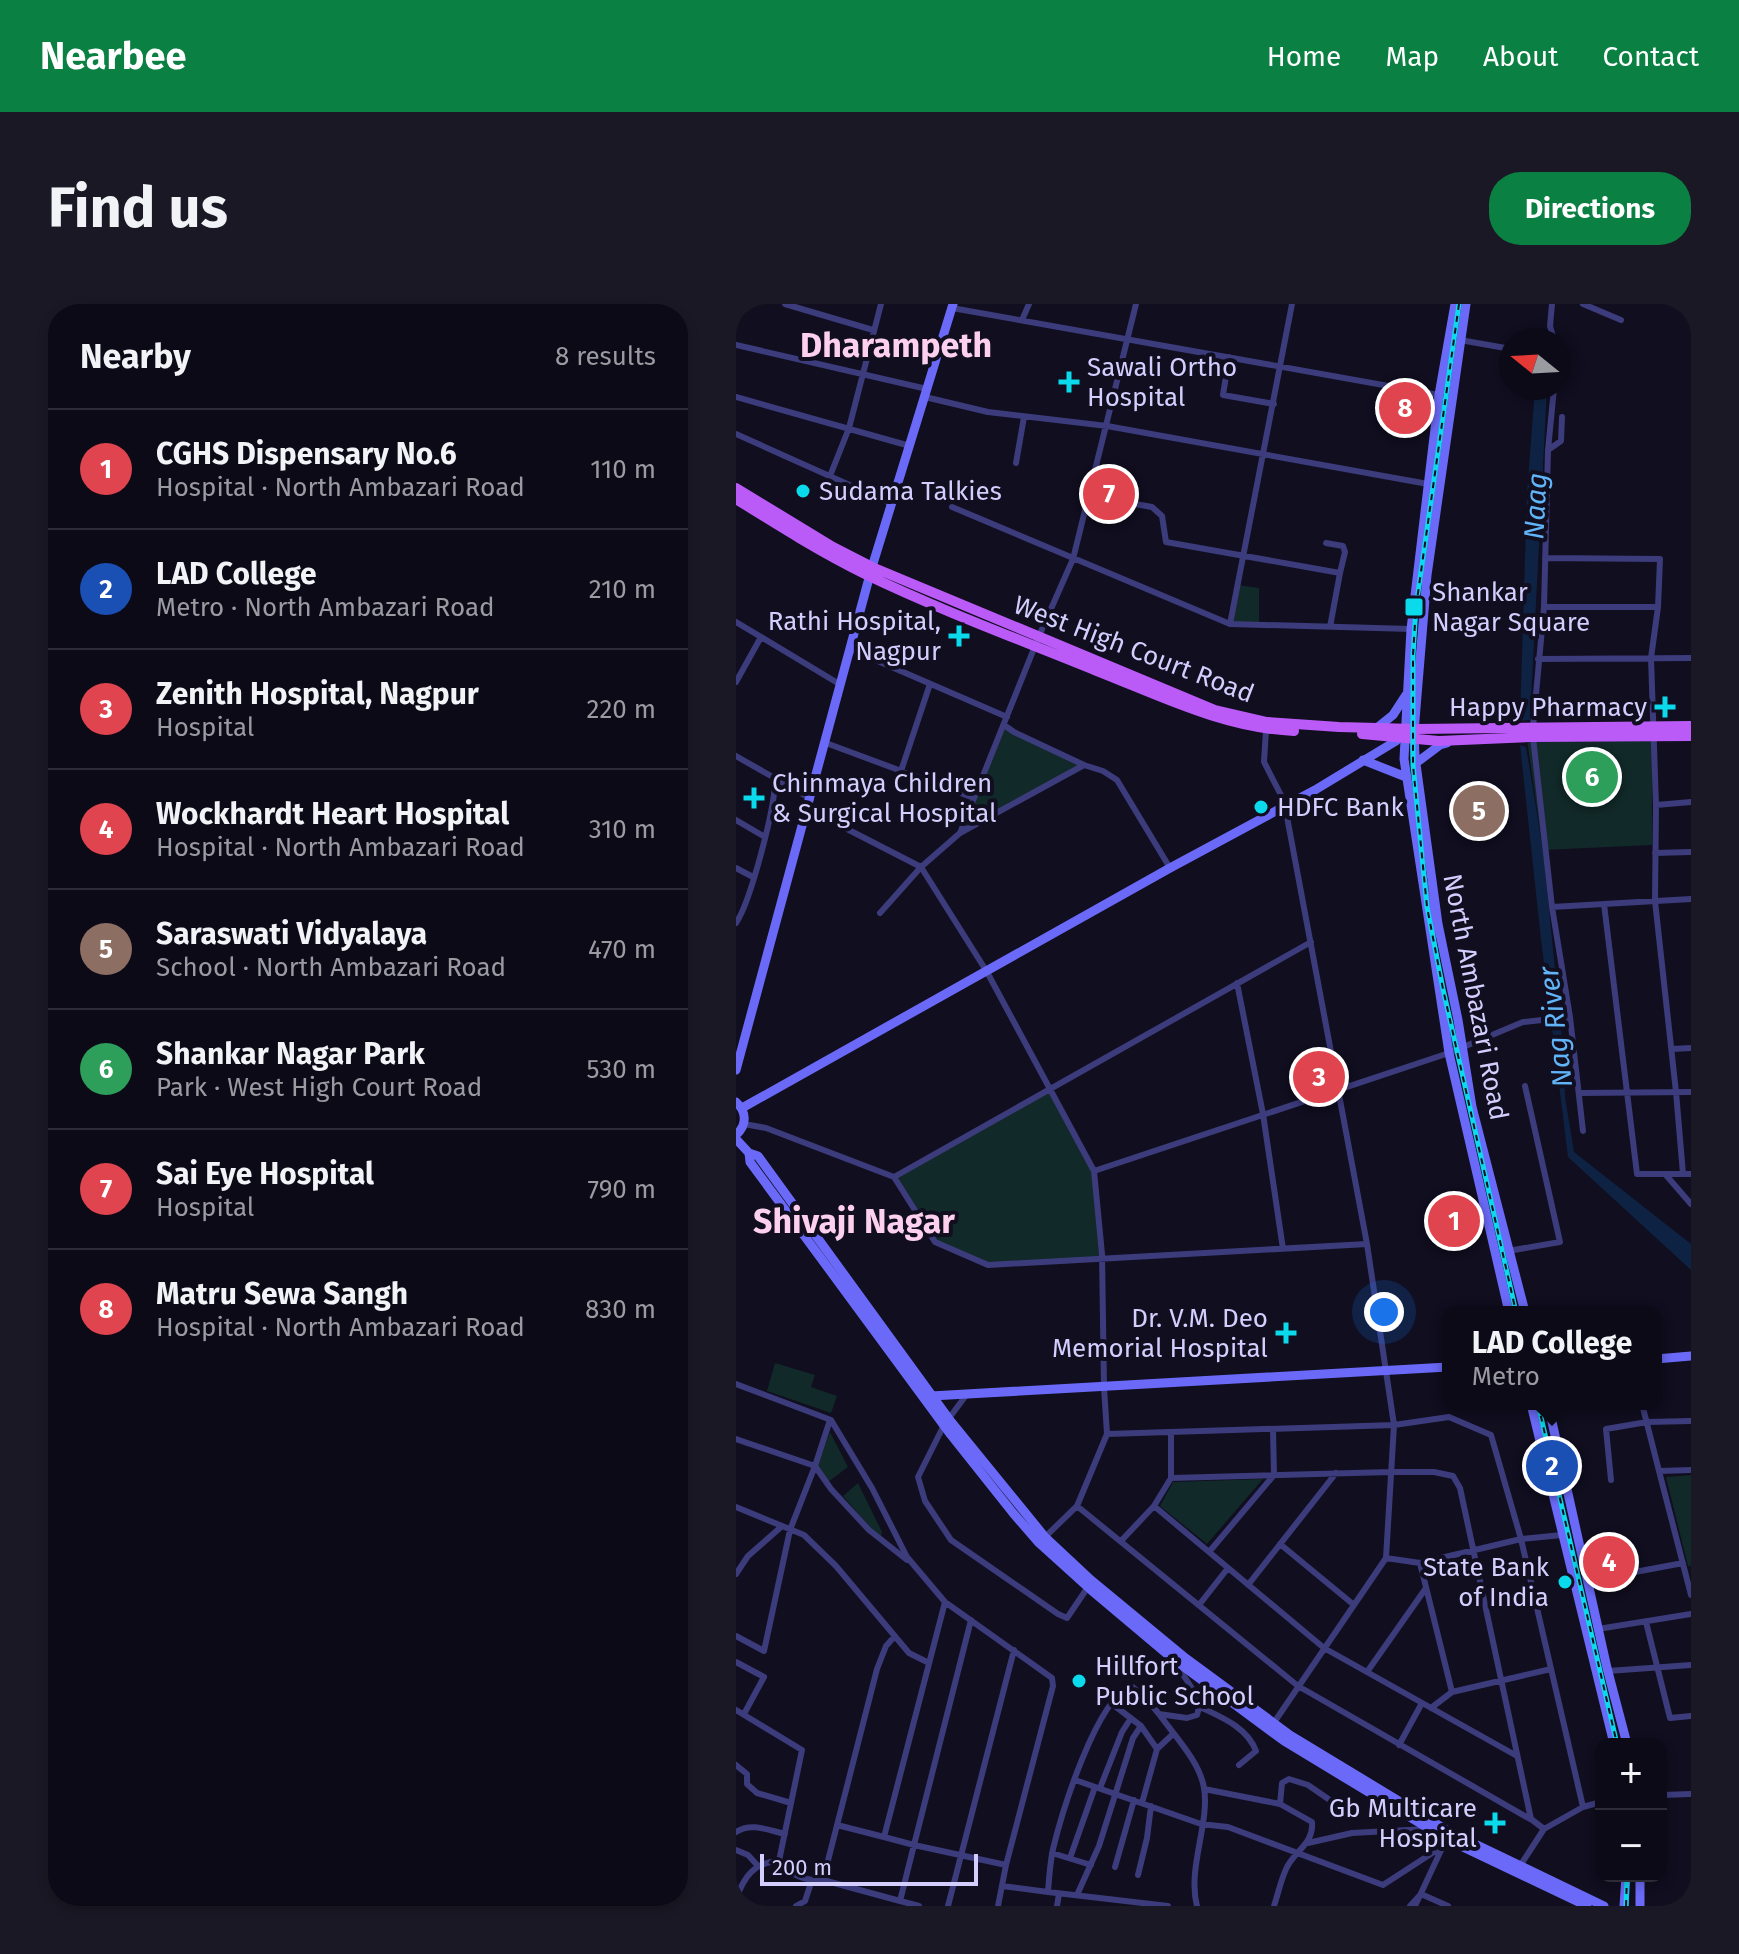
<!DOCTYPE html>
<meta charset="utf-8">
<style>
:root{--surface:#0c0a17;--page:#1a1824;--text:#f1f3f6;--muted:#9a9aa1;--line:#2c2b36;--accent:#0b8043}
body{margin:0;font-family:"Fira Sans",sans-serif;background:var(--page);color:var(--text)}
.controls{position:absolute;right:24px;bottom:24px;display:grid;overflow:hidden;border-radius:16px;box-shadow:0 4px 12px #0003}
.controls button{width:72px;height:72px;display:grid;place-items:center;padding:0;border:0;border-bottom:2px solid var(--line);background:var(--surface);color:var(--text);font:40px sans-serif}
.compass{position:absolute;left:763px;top:24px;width:72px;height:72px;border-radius:50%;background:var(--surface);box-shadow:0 4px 12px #0003;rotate:288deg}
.scale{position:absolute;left:24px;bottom:20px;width:218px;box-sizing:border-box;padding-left:8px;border:4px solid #d3cefd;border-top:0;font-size:22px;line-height:28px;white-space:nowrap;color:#d3cefd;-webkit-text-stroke:6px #100e1f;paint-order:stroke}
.you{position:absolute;left:648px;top:1008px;width:28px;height:28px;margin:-20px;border:6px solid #fff;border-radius:50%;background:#1a73e8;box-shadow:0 0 0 12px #1a73e833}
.badge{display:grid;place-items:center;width:52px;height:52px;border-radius:50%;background:var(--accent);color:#fff;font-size:26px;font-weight:700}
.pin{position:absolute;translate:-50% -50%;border:4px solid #fff;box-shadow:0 2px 8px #0006}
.popup{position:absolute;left:706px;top:1002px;width:220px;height:104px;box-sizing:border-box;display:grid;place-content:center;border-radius:16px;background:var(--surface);filter:drop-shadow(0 2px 6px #0005);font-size:26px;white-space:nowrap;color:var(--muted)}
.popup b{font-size:30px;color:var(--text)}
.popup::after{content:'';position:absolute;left:50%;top:100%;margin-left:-16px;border:16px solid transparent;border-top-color:var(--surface)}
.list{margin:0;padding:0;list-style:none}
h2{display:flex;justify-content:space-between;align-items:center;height:104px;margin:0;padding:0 32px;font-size:34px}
h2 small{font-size:26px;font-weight:400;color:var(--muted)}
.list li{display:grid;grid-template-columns:52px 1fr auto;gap:24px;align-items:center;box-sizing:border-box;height:120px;padding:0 32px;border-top:2px solid var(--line)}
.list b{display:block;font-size:30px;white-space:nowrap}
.list p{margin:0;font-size:26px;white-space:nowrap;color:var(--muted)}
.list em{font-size:26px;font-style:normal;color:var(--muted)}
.map{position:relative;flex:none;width:955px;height:1602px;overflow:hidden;border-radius:32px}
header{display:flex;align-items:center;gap:48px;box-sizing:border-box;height:112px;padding:0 40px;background:var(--accent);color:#fff}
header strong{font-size:38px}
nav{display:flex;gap:44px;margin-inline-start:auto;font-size:28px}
.intro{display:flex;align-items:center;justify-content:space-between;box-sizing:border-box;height:192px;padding:0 48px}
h1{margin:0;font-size:56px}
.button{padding:20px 36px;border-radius:32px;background:var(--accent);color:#fff;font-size:28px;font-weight:700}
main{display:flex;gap:48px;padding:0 48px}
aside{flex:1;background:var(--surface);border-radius:32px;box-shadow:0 4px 12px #0003}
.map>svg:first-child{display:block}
.green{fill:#112928}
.water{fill:#0e2343}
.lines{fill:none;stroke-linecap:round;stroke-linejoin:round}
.street{stroke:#3c3b7c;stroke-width:6}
.secondary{stroke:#6b6af8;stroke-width:9}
.primary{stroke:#ba5bf7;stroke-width:10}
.rail-casing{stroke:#0bd9ec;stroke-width:5}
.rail{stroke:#100e1f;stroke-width:2;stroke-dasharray:6;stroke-linecap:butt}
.poi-dot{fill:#0bd9ec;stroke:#100e1f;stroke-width:3}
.labels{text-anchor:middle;stroke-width:8;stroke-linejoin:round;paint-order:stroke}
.poi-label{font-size:26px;fill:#d3cefd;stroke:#100e1f;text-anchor:start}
.street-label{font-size:26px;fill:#d3cefd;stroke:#100e1f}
.water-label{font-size:28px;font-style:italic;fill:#61b4f8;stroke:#100e1f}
.district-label{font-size:34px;font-weight:bold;fill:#fdd0ed;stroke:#100e1f}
</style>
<header>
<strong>Nearbee</strong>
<nav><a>Home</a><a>Map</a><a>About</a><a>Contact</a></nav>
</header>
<div class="intro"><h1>Find us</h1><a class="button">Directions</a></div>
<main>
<aside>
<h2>Nearby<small>8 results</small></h2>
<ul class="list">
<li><span class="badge" style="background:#e0444e">1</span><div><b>CGHS Dispensary No.6</b><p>Hospital · North Ambazari Road</p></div><em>110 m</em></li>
<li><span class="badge" style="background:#1a4fb4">2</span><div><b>LAD College</b><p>Metro · North Ambazari Road</p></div><em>210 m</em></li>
<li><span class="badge" style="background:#e0444e">3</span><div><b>Zenith Hospital, Nagpur</b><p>Hospital</p></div><em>220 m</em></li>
<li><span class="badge" style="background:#e0444e">4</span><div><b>Wockhardt Heart Hospital</b><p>Hospital · North Ambazari Road</p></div><em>310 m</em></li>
<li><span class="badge" style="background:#8d6e63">5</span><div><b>Saraswati Vidyalaya</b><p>School · North Ambazari Road</p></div><em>470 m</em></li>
<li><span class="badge" style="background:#2e9e5b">6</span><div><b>Shankar Nagar Park</b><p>Park · West High Court Road</p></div><em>530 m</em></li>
<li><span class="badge" style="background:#e0444e">7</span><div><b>Sai Eye Hospital</b><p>Hospital</p></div><em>790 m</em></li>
<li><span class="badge" style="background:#e0444e">8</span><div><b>Matru Sewa Sangh</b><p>Hospital · North Ambazari Road</p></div><em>830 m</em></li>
</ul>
</aside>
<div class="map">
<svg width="955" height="1602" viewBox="0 0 955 1602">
<rect width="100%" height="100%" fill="#100e1f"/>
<path class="green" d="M502 281 523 284V320H494Z
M269 424 343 462 224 529Z
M916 435V541L807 546 791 436Z
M313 786 358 867 366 955 252 961 199 938 159 873Z
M39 1059 79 1071 75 1083 101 1092 95 1109 31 1087Z
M94 1128 112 1163 92 1178 81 1162Z
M955 1171V1262H952L930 1173Z
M527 1175 471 1240 424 1202 437 1178Z
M122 1179 146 1228 145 1232 140 1230 107 1192Z"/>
<path class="water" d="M799 84H811L794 416 784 417 791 190Z
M784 441 790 443 807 546 828 754 829 793 838 848 955 940V966L832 853 805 635Z"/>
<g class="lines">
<path class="street" d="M49 0 137 26
M816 0 814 22 818 36
M847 0 885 16
M216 4 703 91
M0 10 4 0
M286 16 293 0
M724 36 775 45
M0 41 191 85
M493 53 487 91 538 100
M0 93 174 142
M189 93 252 108 371 122 692 180
M0 130 156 200
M812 146 825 137 826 113
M280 159 288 113
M94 172 113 124 145 0
M354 192 416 203 426 212 430 238 604 269 594 323
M216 203 494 320 675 325
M590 239 607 242 609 248 604 269
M809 254 924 255 922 303 915 354 920 501 919 597 940 788 947 870
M808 303H922
M0 318 105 381
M494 320 556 0
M114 345 271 413
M802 355 955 354
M0 378 25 333
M268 421 278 428 348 461 367 467 381 476 434 564
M797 423 808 303 812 146 818 84
M530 426 528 458 548 497 631 940 658 1121 650 1254 537 1420
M797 433 816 603 834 713 847 827
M90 439 238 494
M0 452 75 495
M165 467 194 380
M920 501 955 498
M72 505 185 563 251 668 358 867 366 950 368 1083 371 1130 341 1202 308 1234
M0 516 29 533
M224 529 303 332 337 255 400 0
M919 549 955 548
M0 564 17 573
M868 600 901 870H955
M816 603 955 595
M144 609 185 563 224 529 348 461
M0 619C14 599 40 502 39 474
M501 679 527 810 547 945
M936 745 955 744
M844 789 955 788
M8 820 30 824 158 873 199 938 252 961 631 940
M358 867 713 749 787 718 834 713
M929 870 955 900
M158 873 575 638
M772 947 824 938 789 782
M0 1080 95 1116 136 1184 171 1253 209 1298 316 1374 317 1382 270 1561 262 1602
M231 1090 208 1121 182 1173 189 1197 215 1236 322 1310 331 1314 352 1283
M906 1100 923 1167 955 1166
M94 1116 79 1162 95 1185 133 1226 171 1256
M371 1130 658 1121 713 1113 755 1131 785 1235 847 1503
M0 1135 79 1162 54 1226 28 1347 0 1332
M923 1167 955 1291
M435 1174 655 1168H698L717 1172 724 1184 795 1515 808 1525
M875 1176 870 1125 911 1118 955 1117
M341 1202 562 1382 794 1515
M418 1202 588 1344 781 1452
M0 1203 68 1231 100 1262 173 1349 193 1359
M385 1237 418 1202 435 1174V1128
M544 1240 618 1301
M473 1248 538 1171 537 1125
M650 1254 684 1259 785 1235 826 1231
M684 1259 716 1388
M0 1270 12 1252 45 1223
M851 1277 947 1259
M512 1281 600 1169
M463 1301 492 1264
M235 1316 178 1541 270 1561
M910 1318 934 1414 955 1412
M862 1325 955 1310
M159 1332 150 1342 141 1365 87 1576 164 1597
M0 1358 28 1373 8 1410
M872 1367 955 1361
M631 1368 690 1284
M375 1399 405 1422 421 1445 406 1499
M464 1403C485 1413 511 1423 520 1447L503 1461
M695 1404 716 1388 815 1365
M0 1406 66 1446 43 1557C50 1570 73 1578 87 1576
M423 1410C438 1431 464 1458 468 1484 474 1519 451 1565 461 1602
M663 1441 686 1399
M421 1445 437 1430
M0 1461 11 1470V1480L21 1489 55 1499
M339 1476 465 1520 492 1523 647 1581 707 1542
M364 1484 386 1428 395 1414
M468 1485 544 1500 576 1518C578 1539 560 1546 551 1563 545 1575 542 1590 538 1602
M925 1491 955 1490
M544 1500 546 1479 553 1475 572 1481 601 1501
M101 1521 148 1533
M0 1528C15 1518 32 1526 49 1530
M572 1539 616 1529 691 1525
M0 1546 12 1551 22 1562
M316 1549 355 1561
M334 1554 359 1483
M784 1562 808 1525 847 1503 865 1498
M379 1563 398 1496
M402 1571 411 1534 415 1502
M266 1582 312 1588C313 1574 314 1559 317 1545 326 1508 360 1396 395 1382L408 1392 423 1410 451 1414 461 1411C468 1393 447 1374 439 1358
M312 1588 432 1602
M341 1591 363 1542 397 1434 405 1422
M0 1595C8 1573 18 1558 43 1557
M60 1602 69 1597 76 1576
M183 1602 164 1597 178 1541 148 1533 209 1298
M212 1602 278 1346
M321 1602 323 1590
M674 1602 685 1590 712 1602
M679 1602 707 1542"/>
<path class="secondary" d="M719 0 703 91 675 325 668 455 713 749 773 1008
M730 0 691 271 678 428 679 453 702 620 722 716 736 803 789 1008
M642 423 657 411 670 391
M627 456 670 473
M680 459 704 441 711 439
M0 766 136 263 217 0
M0 798C11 808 11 821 0 831
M6 804 434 564 579 486 660 437 662 427
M0 835 13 849 22 852 213 1115 309 1233 355 1276 447 1352 554 1431 714 1528 868 1602
M13 849 14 858 215 1131 277 1209 303 1239 355 1286 437 1355 548 1437 710 1535 851 1602
M920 1055 955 1052
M195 1092 712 1063
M795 1100 878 1440
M812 1100 871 1364 891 1440
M888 1602 890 1572
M904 1602V1572"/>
<path class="primary" d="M0 184 97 243 136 263 479 406 531 418 603 423 679 425 955 422
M0 195C43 222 86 249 131 271 206 307 285 336 361 367 425 392 488 424 558 427
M626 430 703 437 793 433 955 432"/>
<defs>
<path id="rail" d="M723 0 680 303 677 351V461L691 603 707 685 780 1008
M802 1100 881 1440
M890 1602 891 1572"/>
</defs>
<use href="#rail" class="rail-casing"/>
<use href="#rail" class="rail"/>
</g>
<g class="poi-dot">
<path d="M329 66h8v8h8v8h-8v8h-8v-8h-8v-8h8z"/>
<circle cx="67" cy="187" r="8"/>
<rect x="668" y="293" width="20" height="20" rx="4"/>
<path d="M219 320h8v8h8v8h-8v8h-8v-8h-8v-8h8z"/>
<path d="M925 391h8v8h8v8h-8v8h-8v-8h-8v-8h8z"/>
<path d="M14 482h8v8h8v8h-8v8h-8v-8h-8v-8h8z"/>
<circle cx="525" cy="503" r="8"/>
<path d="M546 1017h8v8h8v8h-8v8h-8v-8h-8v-8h8z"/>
<circle cx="829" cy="1278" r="8"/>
<circle cx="343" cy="1377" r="8"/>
<path d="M755 1507h8v8h8v8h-8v8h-8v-8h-8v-8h8z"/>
</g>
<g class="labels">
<g class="poi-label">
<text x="351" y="72">Sawali Ortho<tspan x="351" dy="30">Hospital</tspan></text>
<text x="83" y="196">Sudama Talkies</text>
<text x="696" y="297">Shankar<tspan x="696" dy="30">Nagar Square</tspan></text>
<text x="205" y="326" text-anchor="end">Rathi Hospital,<tspan x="205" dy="30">Nagpur</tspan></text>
<text x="911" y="412" text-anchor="end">Happy Pharmacy</text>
<text x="36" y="488">Chinmaya Children<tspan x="36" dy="30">&amp; Surgical Hospital</tspan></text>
<text x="541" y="512">HDFC Bank</text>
<text x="532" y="1023" text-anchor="end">Dr. V.M. Deo<tspan x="532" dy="30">Memorial Hospital</tspan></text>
<text x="813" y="1272" text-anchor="end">State Bank<tspan x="813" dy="30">of India</tspan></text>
<text x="359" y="1371">Hillfort<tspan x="359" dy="30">Public School</tspan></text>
<text x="741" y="1513" text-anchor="end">Gb Multicare<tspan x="741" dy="30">Hospital</tspan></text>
</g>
<g class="street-label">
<text transform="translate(398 345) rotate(21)" y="9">West High Court Road</text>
<text transform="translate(740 693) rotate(79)" y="9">North Ambazari Road</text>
</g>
<g class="water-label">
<text transform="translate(799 202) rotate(-87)" y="10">Naag</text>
<text transform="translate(819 723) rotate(-97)" y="10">Nag River</text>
</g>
<g class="district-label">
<text x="160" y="53">Dharampeth</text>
<text x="118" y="929">Shivaji Nagar</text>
</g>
</g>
</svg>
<div class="controls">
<button>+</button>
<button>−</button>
</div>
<svg class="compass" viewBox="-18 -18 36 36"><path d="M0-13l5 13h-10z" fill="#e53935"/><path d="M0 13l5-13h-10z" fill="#9a9aa1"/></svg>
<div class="scale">200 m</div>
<div class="you"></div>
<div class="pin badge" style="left:718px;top:917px;background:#e0444e">1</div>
<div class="pin badge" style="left:816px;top:1162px;background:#1a4fb4">2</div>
<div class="popup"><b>LAD College</b>Metro</div>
<div class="pin badge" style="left:583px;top:773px;background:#e0444e">3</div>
<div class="pin badge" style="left:873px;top:1258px;background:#e0444e">4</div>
<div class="pin badge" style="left:743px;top:507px;background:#8d6e63">5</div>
<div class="pin badge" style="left:856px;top:473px;background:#2e9e5b">6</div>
<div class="pin badge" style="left:373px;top:190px;background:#e0444e">7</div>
<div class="pin badge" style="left:669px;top:104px;background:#e0444e">8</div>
</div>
</main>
